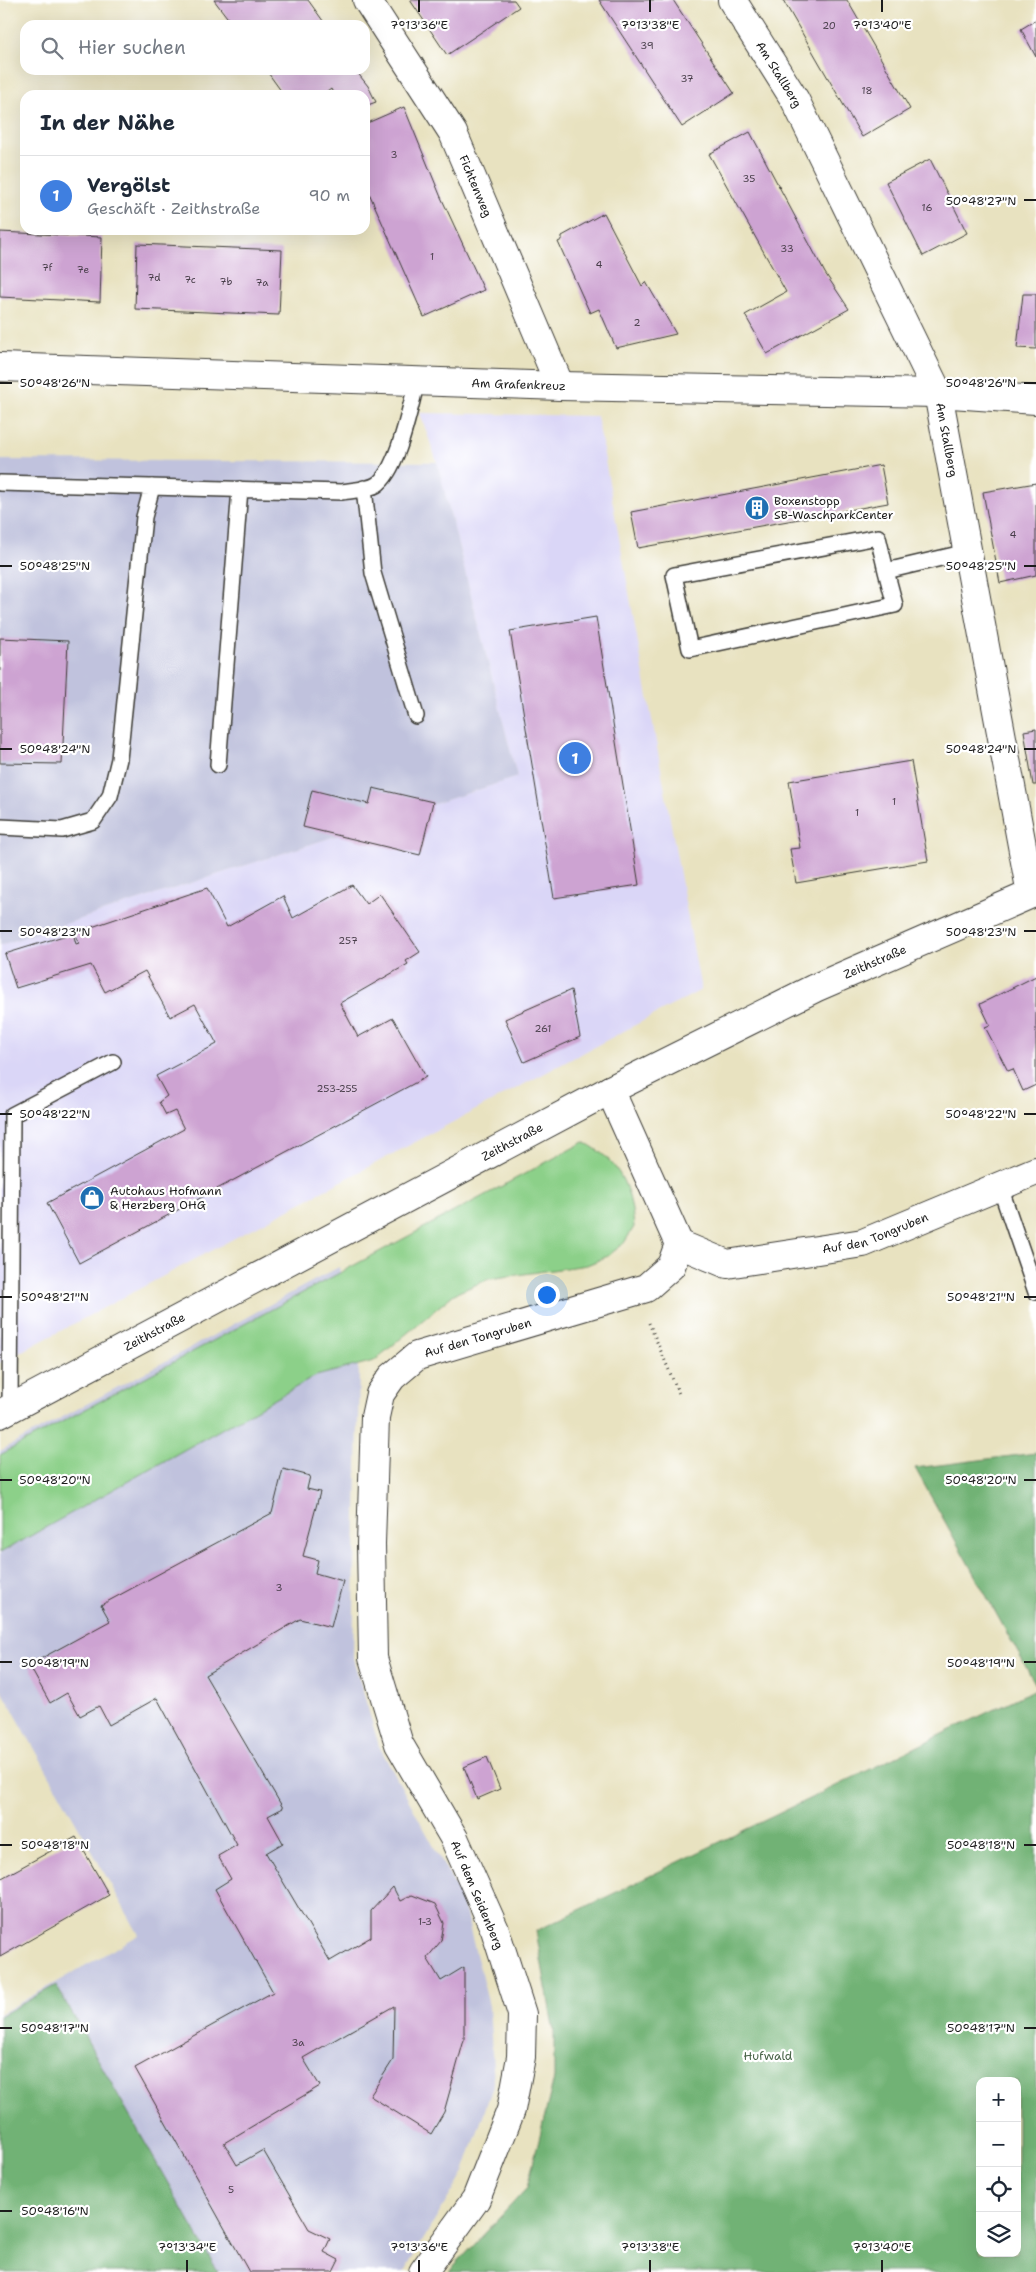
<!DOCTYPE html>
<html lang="de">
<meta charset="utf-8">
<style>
:root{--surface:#fff;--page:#f6f6f7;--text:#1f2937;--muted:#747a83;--line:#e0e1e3;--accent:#ea580c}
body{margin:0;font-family:"Shantell Sans",sans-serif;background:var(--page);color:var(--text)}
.controls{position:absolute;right:15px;bottom:15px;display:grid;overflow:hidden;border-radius:10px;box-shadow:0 5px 20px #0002}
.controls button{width:45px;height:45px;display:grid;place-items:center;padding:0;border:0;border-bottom:1px solid var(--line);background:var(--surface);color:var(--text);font:25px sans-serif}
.you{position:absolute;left:546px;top:1294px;width:18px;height:18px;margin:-12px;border:4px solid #fff;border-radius:50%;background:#1a73e8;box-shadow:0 0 0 8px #1a73e833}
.badge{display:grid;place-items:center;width:32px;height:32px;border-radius:50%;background:var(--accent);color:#fff;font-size:16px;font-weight:700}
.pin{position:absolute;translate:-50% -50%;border:2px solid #fff;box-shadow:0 1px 5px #0006}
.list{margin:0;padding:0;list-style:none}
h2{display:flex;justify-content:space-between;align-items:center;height:65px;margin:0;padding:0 20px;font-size:21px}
h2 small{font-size:16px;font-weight:400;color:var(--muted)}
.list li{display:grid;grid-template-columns:32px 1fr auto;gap:15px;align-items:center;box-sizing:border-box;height:80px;padding:0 20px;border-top:1px solid var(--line)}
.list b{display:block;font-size:19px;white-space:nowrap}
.list p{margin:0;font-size:16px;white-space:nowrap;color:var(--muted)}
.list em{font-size:16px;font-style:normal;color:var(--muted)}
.icon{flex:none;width:28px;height:28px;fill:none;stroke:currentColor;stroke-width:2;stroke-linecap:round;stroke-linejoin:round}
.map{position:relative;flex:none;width:1036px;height:2272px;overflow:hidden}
.search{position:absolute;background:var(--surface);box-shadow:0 5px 20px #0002;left:20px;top:20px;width:350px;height:55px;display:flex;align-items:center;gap:12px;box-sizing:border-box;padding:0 18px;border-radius:15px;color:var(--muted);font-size:19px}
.panel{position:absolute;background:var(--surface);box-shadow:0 5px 20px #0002;left:20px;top:90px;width:350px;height:145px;border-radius:15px}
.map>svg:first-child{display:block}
.built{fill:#dad6f7}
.industrial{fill:#c0c2dd}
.green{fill:#8cd089;stroke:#547652}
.forest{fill:#71b275;stroke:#466748;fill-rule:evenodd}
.building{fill:#cda3d2}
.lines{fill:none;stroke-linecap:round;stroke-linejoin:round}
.lane-casing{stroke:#3b3a35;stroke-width:18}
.street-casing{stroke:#3b3a35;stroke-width:30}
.secondary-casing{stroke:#3b3a35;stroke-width:30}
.path{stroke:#3b3a35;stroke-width:3;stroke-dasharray:1 4;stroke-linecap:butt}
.lane{stroke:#fff;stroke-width:15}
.street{stroke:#fff;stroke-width:28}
.secondary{stroke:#fff;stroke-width:28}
.ticks{fill:none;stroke:#1c1c1c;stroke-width:2}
.labels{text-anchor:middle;stroke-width:4.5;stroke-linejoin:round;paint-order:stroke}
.number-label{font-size:10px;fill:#483e4a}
.street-label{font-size:12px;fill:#1c1c1c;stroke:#fff}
.poi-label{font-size:12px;fill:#1c1c1c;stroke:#fff;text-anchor:start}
.park-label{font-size:12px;fill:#496448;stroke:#fff}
.ticks-label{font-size:12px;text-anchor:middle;fill:#1c1c1c;stroke:#fff;stroke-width:4.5;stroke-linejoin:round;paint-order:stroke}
</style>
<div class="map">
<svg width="1036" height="2272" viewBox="0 0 1036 2272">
<rect width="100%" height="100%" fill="#fff"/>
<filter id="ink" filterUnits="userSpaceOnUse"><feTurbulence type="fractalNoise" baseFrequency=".02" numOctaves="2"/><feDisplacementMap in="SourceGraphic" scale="10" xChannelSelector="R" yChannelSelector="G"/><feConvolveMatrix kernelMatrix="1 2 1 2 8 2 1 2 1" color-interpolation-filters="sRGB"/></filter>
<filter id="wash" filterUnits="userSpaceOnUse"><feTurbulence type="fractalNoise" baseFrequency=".0096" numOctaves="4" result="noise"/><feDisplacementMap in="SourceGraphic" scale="20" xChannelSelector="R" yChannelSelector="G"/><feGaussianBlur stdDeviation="1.12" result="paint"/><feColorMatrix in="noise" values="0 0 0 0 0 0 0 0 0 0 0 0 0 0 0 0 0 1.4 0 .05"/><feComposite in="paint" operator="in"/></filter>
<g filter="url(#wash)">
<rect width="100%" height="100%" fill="#e8e2c0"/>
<path class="built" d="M420 413 597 416 701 990 0 1363V945L517 777 437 462Z"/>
<path class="industrial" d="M0 460 437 462 517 777 0 945Z
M339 1267 359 1373 353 1658 379 1746 462 1898 489 2006 494 2083 464 2172 404 2272H218L56 1985 0 2016V2014L139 1935 0 1687V1451Z"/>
<path class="green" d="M584 1142C620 1161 631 1188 634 1227L624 1243 608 1256 587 1265 489 1279 454 1294 374 1361 316 1376 0 1553V1455Z"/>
<path class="forest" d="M1036 1453V1685L915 1468Z
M1036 1689V2272H449L527 2188 554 2078V2032L536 1931ZM980 2081H1017V2253H980Z
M56 1985 218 2272H0V2016Z"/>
<g id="blocks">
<path class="building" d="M214 0H308L326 25H233Z
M410 0H514L519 7 447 55Z
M599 0H673L734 93 682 127Z
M783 0H847L910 109 862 137Z
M1036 20V57L1021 29Z
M266 70H358L356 71 368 86 376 102 365 106V95H334L331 89 323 95H284Z
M404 107 440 195 484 290 424 317 365 184V124Z
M750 132 825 273 849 309 767 354 745 315 786 292 709 154Z
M930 159 967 233 923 256 886 182Z
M604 213 642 286 646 282 676 334 616 348 599 309 590 313 558 242 562 240V236Z
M0 232 102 237 100 302 0 297Z
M137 244 282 250 279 315 135 309Z
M1023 294H1036V349L1017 348Z
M881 465 888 503 638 548 631 512Z
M1036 483V575L1000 583 983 492Z
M596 617 639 885 554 898 510 631Z
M0 638 68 641 62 764 0 763Z
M1036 729V785H1033L1024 731Z
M911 761 928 861 796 883 790 849 800 848 789 781Z
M373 788 433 802 420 855 303 827 312 790 369 804Z
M352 885 366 904 380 894 420 952 406 961 408 964 340 1003 358 1037 393 1018 426 1077 79 1263 47 1203 184 1129 175 1111 166 1115 159 1102 167 1096 156 1076 217 1044 195 1004 170 1017 145 971 105 992 91 965 16 988 5 954 73 933 76 944 79 943 74 933 207 888 227 927 283 896 293 918Z
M1036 976V1085L1023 1091 1013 1069 1008 1071 985 1027 990 1025 980 1004Z
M571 990 580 1037 524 1062 505 1019Z
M283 1469 310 1476 307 1489 320 1492 303 1556 318 1560 315 1573 343 1581 331 1627 300 1619 205 1675 283 1808 268 1816 283 1843 266 1853 330 1961 371 1937V1911L393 1887 400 1901 412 1895 435 1904 444 1923 441 1941 427 1958 441 1981 464 1967V2040L444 2112 431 2134 370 2096 393 2060 394 2006 303 2058 320 2086 224 2143 237 2165 263 2150 309 2229 330 2239 324 2252 339 2260 333 2272H249L135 2068 273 1992 215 1889 231 1879 218 1856 237 1845 157 1698 109 1725 99 1706 80 1716 67 1693 50 1703 29 1665 110 1621 101 1605 272 1513Z
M487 1757 500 1789 477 1799 464 1767Z
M76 1837 109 1895 0 1957V1879Z"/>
</g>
</g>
<g filter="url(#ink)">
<use href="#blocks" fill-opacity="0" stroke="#3b3a35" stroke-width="1"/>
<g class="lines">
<defs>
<path id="lane" d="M0 483 342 492C351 490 368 490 376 485 398 471 410 407 417 381
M364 488 373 573 416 716
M886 571 878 537 674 575 690 649 895 605 886 571 967 552
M218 765 240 489
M0 827 62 830 93 821 110 796 119 759 144 517 152 487
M1000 1187 1036 1292
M10 1409 12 1115 113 1062"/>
<g id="street">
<path id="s1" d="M367 0 453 133 560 386"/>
<path id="s2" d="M732 0 795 100 938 393 1031 894"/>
<path id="s3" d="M0 367 560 386 938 393 1036 400"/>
<path id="s4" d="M679 1244 727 1264 863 1243 1036 1171"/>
<path id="s5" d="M423 2272 476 2199 511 2110 521 2057 522 2014 495 1930 454 1838 399 1744 373 1658 371 1544 375 1417 380 1394 392 1377 417 1356 646 1288 671 1266 679 1244 610 1090"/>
</g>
<g id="secondary">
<path id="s6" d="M0 1414 610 1090 815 988 1036 892"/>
</g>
</defs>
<use href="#lane" class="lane-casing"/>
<use href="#street" class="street-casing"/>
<use href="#secondary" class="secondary-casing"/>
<path class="path" d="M649 1323 679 1394"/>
<use href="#lane" class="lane"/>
<use href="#street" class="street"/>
<use href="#secondary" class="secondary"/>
</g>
</g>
<path class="ticks" d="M419 0V12M650 0V12M882 0V12M1024 200H1036M0 383H12M1024 383H1036M0 566H12M1024 566H1036M0 749H12M1024 749H1036M0 931H12M1024 931H1036M0 1114H12M1024 1114H1036M0 1297H12M1024 1297H1036M0 1480H12M1024 1480H1036M0 1662H12M1024 1662H1036M0 1845H12M1024 1845H1036M0 2028H12M1024 2028H1036M0 2211H12M187 2260V2272M419 2260V2272M650 2260V2272M882 2260V2272"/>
<defs>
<symbol id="building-disc" viewBox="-11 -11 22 22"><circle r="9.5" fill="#1f6fb2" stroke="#fff"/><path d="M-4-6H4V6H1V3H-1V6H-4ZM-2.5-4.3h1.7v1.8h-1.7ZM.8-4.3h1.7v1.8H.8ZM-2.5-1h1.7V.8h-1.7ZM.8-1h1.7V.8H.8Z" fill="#fff"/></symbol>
<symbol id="shop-disc" viewBox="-11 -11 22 22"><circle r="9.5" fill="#1f6fb2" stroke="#fff"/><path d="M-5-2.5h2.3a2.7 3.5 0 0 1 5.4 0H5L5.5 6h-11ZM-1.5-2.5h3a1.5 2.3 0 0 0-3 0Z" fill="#fff"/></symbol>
</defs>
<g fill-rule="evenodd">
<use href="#building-disc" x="743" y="494" width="28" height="28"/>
<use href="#shop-disc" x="78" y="1184" width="28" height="28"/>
</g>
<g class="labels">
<g class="number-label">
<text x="829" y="29">20</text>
<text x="647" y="49">39</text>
<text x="687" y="82">37</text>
<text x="867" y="94">18</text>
<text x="394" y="158">3</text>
<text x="749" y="182">35</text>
<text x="927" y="211">16</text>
<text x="787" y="252">33</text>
<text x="432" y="260">1</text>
<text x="599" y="268">4</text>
<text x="47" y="271">7f</text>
<text x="83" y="273">7e</text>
<text x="154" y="281">7d</text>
<text x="190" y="283">7c</text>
<text x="226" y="285">7b</text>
<text x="262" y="286">7a</text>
<text x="637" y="326">2</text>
<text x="1013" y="538">4</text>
<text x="894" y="805">1</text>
<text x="857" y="816">1</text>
<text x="348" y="944">257</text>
<text x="543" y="1032">261</text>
<text x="337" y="1092">253-255</text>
<text x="279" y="1591">3</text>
<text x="425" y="1925">1-3</text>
<text x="298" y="2046">3a</text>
<text x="231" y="2193">5</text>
</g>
<g class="street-label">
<text dy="4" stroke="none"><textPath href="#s2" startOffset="88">Am Stallberg</textPath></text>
<text dy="4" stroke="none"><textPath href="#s1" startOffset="216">Fichtenweg</textPath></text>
<text dy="4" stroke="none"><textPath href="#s3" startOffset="519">Am Grafenkreuz</textPath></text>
<text dy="4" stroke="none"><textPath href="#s2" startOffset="492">Am Stallberg</textPath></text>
<text dy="4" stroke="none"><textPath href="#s6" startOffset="985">Zeithstraße</textPath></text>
<text dy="4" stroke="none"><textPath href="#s6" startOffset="580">Zeithstraße</textPath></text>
<text dy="4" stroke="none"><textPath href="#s4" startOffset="204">Auf den Tongruben</textPath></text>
<text dy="4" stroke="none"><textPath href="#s6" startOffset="175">Zeithstraße</textPath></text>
<text dy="4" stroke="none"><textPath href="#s5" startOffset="1052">Auf den Tongruben</textPath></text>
<text transform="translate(477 1895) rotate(67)" y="4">Auf dem Seidenberg</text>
</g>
<g class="poi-label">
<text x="774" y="505">Boxenstopp<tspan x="774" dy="14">SB-WaschparkCenter</tspan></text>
<text x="110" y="1195">Autohaus Hofmann<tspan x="110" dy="14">&amp; Herzberg OHG</tspan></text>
</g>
<g class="park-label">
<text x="768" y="2060">Hufwald</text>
</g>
</g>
<g class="ticks-label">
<text x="419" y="29">7°13'36"E</text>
<text x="650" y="29">7°13'38"E</text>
<text x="882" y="29">7°13'40"E</text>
<text x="981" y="205">50°48'27"N</text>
<text x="55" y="387">50°48'26"N</text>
<text x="981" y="387">50°48'26"N</text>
<text x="55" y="570">50°48'25"N</text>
<text x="981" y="570">50°48'25"N</text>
<text x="55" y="753">50°48'24"N</text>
<text x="981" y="753">50°48'24"N</text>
<text x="55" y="936">50°48'23"N</text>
<text x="981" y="936">50°48'23"N</text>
<text x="55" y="1118">50°48'22"N</text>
<text x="981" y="1118">50°48'22"N</text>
<text x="55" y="1301">50°48'21"N</text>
<text x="981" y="1301">50°48'21"N</text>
<text x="55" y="1484">50°48'20"N</text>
<text x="981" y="1484">50°48'20"N</text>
<text x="55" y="1667">50°48'19"N</text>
<text x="981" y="1667">50°48'19"N</text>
<text x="55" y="1849">50°48'18"N</text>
<text x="981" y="1849">50°48'18"N</text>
<text x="55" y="2032">50°48'17"N</text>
<text x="981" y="2032">50°48'17"N</text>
<text x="55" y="2215">50°48'16"N</text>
<text x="187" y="2251">7°13'34"E</text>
<text x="419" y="2251">7°13'36"E</text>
<text x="650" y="2251">7°13'38"E</text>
<text x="882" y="2251">7°13'40"E</text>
</g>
</svg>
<div class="controls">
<button>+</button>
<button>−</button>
<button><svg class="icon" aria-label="locate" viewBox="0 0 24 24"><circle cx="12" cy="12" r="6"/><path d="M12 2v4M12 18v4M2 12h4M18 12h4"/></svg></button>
<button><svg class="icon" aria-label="layers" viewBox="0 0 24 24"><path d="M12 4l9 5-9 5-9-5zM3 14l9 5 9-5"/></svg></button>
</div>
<div class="you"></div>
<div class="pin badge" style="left:575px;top:758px;background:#3f7fe0">1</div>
<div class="search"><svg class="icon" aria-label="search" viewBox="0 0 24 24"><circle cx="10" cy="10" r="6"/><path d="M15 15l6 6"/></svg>Hier suchen</div>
<section class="panel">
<h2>In der Nähe<small></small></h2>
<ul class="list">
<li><span class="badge" style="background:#3f7fe0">1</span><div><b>Vergölst</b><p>Geschäft · Zeithstraße</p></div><em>90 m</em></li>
</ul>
</section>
</div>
